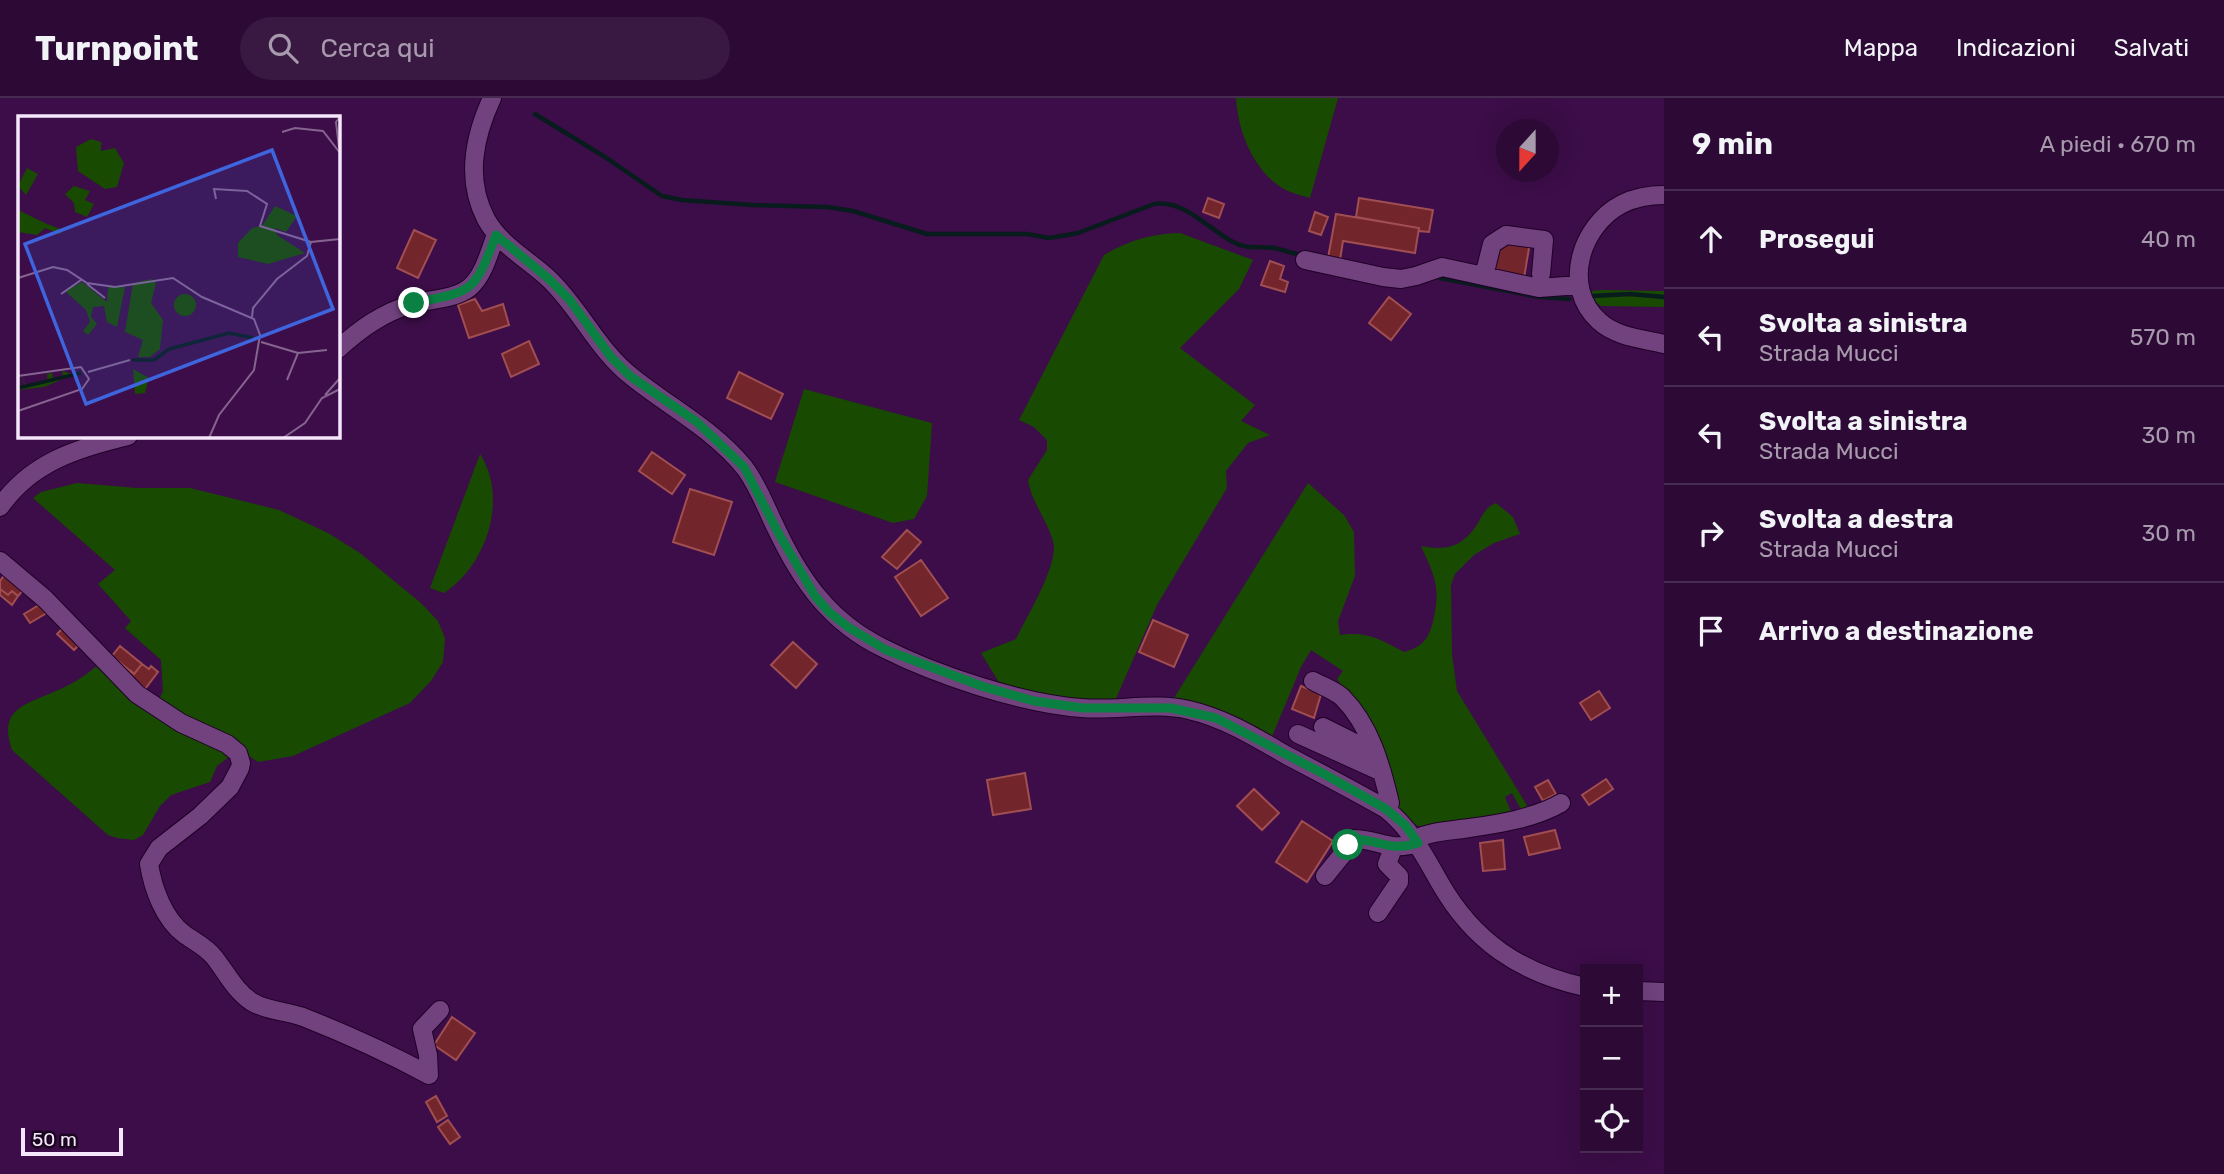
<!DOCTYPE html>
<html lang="it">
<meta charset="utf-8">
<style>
:root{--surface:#2d0a36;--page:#391842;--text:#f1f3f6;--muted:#a79aad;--line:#482b51}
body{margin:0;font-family:Rubik,sans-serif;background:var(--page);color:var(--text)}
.controls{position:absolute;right:21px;bottom:21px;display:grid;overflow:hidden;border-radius:0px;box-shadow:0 7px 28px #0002}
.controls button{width:63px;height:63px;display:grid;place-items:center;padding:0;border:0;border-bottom:2px solid var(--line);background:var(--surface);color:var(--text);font:35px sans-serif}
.compass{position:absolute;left:1496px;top:21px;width:63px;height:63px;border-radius:50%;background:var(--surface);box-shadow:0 7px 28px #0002;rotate:201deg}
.scale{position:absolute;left:21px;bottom:18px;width:102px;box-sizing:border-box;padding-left:7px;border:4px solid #f6e6fb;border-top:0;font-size:19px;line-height:24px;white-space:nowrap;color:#f6e6fb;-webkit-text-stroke:5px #1a071f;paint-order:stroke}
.stop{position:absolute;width:21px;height:21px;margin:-16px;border:5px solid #0b8043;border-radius:50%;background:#fff}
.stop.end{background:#0b8043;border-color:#fff;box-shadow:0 2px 7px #0008}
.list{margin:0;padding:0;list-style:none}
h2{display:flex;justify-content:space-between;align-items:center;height:91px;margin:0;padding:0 28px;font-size:30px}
h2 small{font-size:23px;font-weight:400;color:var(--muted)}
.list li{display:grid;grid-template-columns:46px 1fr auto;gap:21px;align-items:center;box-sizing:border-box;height:98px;padding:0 28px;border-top:2px solid var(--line)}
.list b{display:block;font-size:26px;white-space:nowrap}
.list p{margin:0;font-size:23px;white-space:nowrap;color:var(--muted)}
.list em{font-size:23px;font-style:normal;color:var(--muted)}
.icon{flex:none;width:38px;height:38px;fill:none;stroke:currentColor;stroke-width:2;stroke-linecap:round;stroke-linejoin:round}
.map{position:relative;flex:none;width:1664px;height:1076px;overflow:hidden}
header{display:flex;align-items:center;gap:42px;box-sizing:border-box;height:98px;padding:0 35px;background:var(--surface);border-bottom:2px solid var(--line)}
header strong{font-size:33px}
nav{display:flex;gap:38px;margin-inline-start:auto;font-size:24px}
.search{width:490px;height:63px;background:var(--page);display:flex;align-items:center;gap:18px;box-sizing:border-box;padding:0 24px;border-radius:38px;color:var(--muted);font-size:26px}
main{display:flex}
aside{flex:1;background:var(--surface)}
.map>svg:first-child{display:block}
.green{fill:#184b01}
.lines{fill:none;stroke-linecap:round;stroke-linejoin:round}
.stream{stroke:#081c1d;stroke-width:4.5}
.building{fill:#73252c;stroke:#a04e52;stroke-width:2}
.minor-casing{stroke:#1f0027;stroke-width:20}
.minor{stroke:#72427f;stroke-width:18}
.route{stroke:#0b8043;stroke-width:9}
.inset-river{fill:none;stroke:#081c1d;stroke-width:3.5}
.inset-road{fill:none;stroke:#866490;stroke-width:2}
.view{fill:#3e65dd;fill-opacity:0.15;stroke:#3e65dd;stroke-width:3.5}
.inset-edge{fill:none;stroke:#f6e6fb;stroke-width:3.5}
</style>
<header>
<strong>Turnpoint</strong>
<div class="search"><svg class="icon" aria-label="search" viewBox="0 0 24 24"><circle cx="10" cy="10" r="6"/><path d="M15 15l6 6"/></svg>Cerca qui</div>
<nav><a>Mappa</a><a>Indicazioni</a><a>Salvati</a></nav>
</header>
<main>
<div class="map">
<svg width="1664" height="1076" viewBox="0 0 1664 1076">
<rect width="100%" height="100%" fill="#3c0d48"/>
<path class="green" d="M1236 0H1338L1310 100C1303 98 1295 96 1288 93 1255 77 1238 35 1236 0Z
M1180 135 1253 162 1239 191 1180 250 1255 307 1241 323 1270 337 1248 345 1226 373 1227 390 1157 507 1114 605 1059 603 1000 586 981 555 1016 541C1026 520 1060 465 1053 443 1047 422 1031 403 1028 382L1047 352V342L1034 329 1019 322 1104 157C1129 142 1151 136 1180 135Z
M1602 192 1664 193V209L1601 208 1594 203 1591 193Z
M804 291 932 325 927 398 914 421 893 425 775 384Z
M480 356C509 401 486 468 444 495L430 490Z
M77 385 137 390H190L279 412 328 435 360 455 421 505 438 523 445 540 443 564 431 583 410 605 293 658 258 664 227 643 157 606 163 593 161 562 125 530 131 523 98 486 115 472 33 400 41 394Z
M1308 385 1344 417 1354 434 1355 478 1338 523 1340 537C1368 533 1381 542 1404 554 1422 549 1428 542 1433 524 1441 489 1435 479 1421 448 1447 453 1463 449 1478 425 1483 416 1486 409 1496 405L1513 419 1520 436 1494 445 1474 457 1455 476 1451 487 1452 556 1457 593 1531 714 1524 717 1512 695 1505 699 1513 719 1426 731 1411 725 1399 713 1394 692 1363 616 1337 581 1343 573 1311 552 1301 569 1271 641 1207 610 1174 600Z
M103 561 125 587 227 649 230 658 217 668 210 684 171 697 160 708 143 737 134 742 117 740 108 737 12 652C0 617 17 609 44 598 65 590 89 578 103 561Z"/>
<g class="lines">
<path class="stream" d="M535 16 605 59 662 98 682 102 752 107 827 109 853 113 927 136H1027L1049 140 1078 135 1154 106C1185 102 1206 129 1231 143 1247 152 1258 148 1274 150 1283 152 1292 155 1301 157
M1440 180 1539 199 1569 201
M1591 198 1630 196 1664 199"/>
</g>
<path class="building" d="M1208 100 1224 106 1219 120 1203 114Z
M1359 100 1433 112 1429 134 1419 133V130L1356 119Z
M1315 114 1328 119 1321 137 1309 133Z
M1336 116 1419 130 1415 155 1343 143 1340 162 1328 160Z
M414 132 436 142 418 180 397 170Z
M1511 141 1530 144 1524 180 1492 175 1496 148Z
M1270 163 1284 168 1280 181 1288 184 1285 194 1261 187Z
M1389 199 1411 216 1391 242 1369 225Z
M475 201 482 213 503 206 509 227 469 240 458 207Z
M529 243 539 266 511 279 502 256Z
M739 274 783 296 771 321 727 300Z
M652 354 685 377 672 396 639 373Z
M690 391 732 404 714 457 673 444Z
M907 432 921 444 897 471 882 459Z
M921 462 948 500 921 518 895 479Z
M6 475 25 490 18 498 12 493 8 497 0 491V483Z
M0 491 8 497 12 493 18 498 12 507 0 497Z
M44 504 50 513 30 525 24 516Z
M1153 522 1188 537 1174 569 1139 554Z
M66 527 83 543 74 552 57 536Z
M793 544 817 566 796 590 771 567Z
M120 548 142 566 134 576 112 558Z
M142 566 149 571 151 568 158 574 145 591 128 577 131 573 134 576Z
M1301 588 1321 596 1314 620 1292 611Z
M1599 593 1610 610 1591 622 1580 605Z
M1025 675 1031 711 993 717 987 682Z
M1606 681 1613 691 1589 707 1582 697Z
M1548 682 1556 696 1543 703 1535 689Z
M1254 691 1279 715 1262 732 1237 708Z
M1302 723 1333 743 1307 784 1276 764Z
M1555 732 1560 750 1529 757 1524 739Z
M1503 742 1505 771 1483 773 1480 745Z
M452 919 475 935 456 962 434 947Z
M436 998 447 1018 437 1024 426 1004Z
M448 1022 460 1039 450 1046 438 1029Z"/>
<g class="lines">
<defs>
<path id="minor" d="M492 0C474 39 465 81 486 121 500 147 529 162 550 182 580 211 598 252 631 278 669 309 712 330 744 369 758 387 766 410 776 430 801 483 830 524 883 550 936 577 1023 606 1082 610 1117 613 1154 604 1189 612 1224 620 1255 639 1286 657 1320 675 1353 692 1386 711 1411 731 1424 757 1440 785 1473 843 1520 875 1585 889
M1664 97C1649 97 1636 99 1622 106 1581 127 1561 189 1599 223 1616 239 1643 241 1664 246
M1305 162 1383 179 1401 181 1416 178 1442 169 1539 190 1579 187
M1484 178 1492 146 1506 137 1544 142 1541 176
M338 251C360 231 382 215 412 206 430 201 453 202 469 190 484 178 489 154 496 137
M0 409C31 364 78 350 128 338
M0 463 45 501 137 596 181 625 227 646 238 655 241 665 240 670 230 689 200 718 159 750 149 766C153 791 164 821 184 836 195 844 206 849 214 859 226 874 235 893 252 904 267 913 286 913 303 919 346 936 388 955 429 977L428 957 422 931 440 912
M1313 583C1322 588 1334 592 1342 599 1370 627 1381 667 1390 705L1386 711
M1323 629 1375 655
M1298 636 1382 674
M1415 741C1432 733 1450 733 1469 730 1499 726 1535 720 1561 705
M1325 778 1355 741C1380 742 1391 754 1417 745
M1378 815 1399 784V778L1387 766 1393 750
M1638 893 1664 894"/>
</defs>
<use href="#minor" class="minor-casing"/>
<use href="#minor" class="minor"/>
</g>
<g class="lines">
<path class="route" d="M414 205C474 193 474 195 496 137L549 181 569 201 611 259 630 278 697 324 744 369 779 436 815 498 829 514 848 529 886 552 984 589 1034 603 1082 610H1171L1216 620 1326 677 1386 711 1405 727 1418 745C1391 754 1380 742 1354 741L1348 747"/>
</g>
<g transform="translate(18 18)">
<rect width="322" height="322" fill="#3c0d48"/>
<path d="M73 23 83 26V35L97 32 101 39 106 47 99 71 87 73 60 55 58 31ZM9 52 20 58 8 79 0 70ZM56 70 72 75 67 84 76 88 69 101 57 96 56 87 47 78ZM257 90 279 100 268 116 257 112 259 119 287 137 250 148 220 141V127L234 112 244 110ZM0 94 29 108 45 114 42 118 27 112 19 119 0 116ZM133 163 138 167 133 187 145 204 142 233 132 241H120L125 224 107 216 115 167ZM64 166 89 186 90 171H107L99 211 89 206 86 190 75 191 73 201 79 208 70 219 65 215 72 206 68 194 47 175ZM156 189a11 11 0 1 1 22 0a11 11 0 1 1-22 0ZM115 253 131 262 127 277 117 278ZM66 254 26 271 0 274 6 269 5 261 7 269H14L30 266 29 258 34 257 35 262 45 260 44 255 53 258Z" fill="#184b01"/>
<path class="inset-river" d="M114 244H136L151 233 211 217 235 222M0 272 63 257"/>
<path class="inset-road" d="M264 16 277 12 305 15 322 37M321 32 318 6 322 1M198 83 196 73 229 75 249 88 242 110 293 126M0 162 35 151 49 154 69 167 97 171 155 162 184 181 236 203 242 219 236 254 201 299 191 322M69 168 87 182M43 178 63 164M234 201 235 192 259 163 289 140 293 126 322 123M243 226 280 237 269 264M280 237 309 234M70 256 112 244M0 260 63 251 71 263 64 273 0 295M307 279 322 262M265 322 287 307 304 282 322 273"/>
<path class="view" d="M254 34 315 193 68 288 7 128Z"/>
<rect width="322" height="322" class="inset-edge"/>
</g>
</svg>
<div class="controls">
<button>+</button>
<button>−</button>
<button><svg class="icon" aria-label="locate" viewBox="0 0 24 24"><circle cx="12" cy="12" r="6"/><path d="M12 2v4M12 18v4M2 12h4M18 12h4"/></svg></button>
</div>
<svg class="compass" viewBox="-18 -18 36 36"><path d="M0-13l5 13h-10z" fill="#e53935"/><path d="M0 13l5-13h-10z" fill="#a79aad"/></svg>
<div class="scale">50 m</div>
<div class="stop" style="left:1348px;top:747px"></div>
<div class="stop end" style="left:414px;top:205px"></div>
</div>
<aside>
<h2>9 min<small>A piedi · 670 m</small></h2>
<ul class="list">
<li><svg class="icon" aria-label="ahead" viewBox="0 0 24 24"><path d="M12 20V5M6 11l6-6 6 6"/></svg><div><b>Prosegui</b></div><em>40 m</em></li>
<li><svg class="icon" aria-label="left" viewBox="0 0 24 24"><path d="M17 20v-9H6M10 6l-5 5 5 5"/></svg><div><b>Svolta a sinistra</b><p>Strada Mucci</p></div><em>570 m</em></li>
<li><svg class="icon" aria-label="left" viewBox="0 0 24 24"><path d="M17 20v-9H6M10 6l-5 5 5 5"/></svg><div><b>Svolta a sinistra</b><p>Strada Mucci</p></div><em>30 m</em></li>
<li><svg class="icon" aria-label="right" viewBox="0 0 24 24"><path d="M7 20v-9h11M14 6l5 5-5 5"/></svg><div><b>Svolta a destra</b><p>Strada Mucci</p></div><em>30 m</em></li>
<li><svg class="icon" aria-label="arrive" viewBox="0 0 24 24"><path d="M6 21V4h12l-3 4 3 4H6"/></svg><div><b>Arrivo a destinazione</b></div></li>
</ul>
</aside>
</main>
